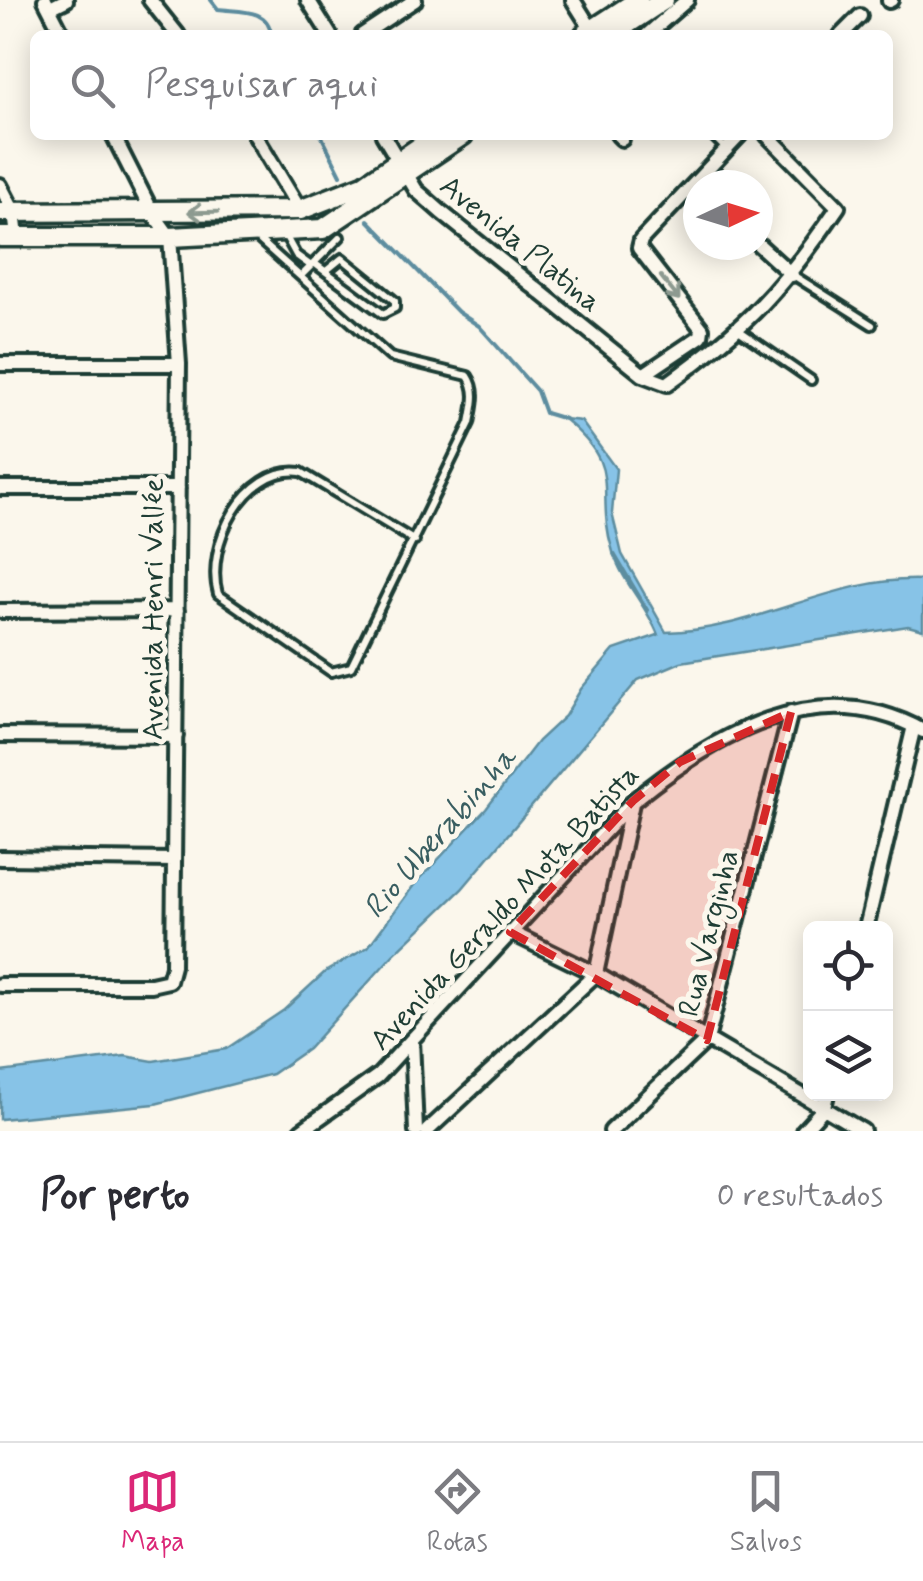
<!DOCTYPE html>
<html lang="pt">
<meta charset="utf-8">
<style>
:root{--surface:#fff;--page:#f7f7f7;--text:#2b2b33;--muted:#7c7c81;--line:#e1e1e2;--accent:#db2777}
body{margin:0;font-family:Mynerve,sans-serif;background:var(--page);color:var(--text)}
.controls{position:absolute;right:30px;bottom:30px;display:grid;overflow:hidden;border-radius:15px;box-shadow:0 5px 25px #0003}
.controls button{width:90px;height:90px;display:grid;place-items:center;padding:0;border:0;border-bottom:2px solid var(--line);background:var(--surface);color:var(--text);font:50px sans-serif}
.compass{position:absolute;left:683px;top:170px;width:90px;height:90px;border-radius:50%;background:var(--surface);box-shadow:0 5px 25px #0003;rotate:86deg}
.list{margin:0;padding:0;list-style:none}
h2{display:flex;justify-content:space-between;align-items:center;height:130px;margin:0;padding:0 40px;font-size:42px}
h2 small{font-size:32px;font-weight:400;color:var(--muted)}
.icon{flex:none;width:55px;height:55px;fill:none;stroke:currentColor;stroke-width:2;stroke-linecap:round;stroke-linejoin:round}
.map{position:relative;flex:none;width:923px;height:1131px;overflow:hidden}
.search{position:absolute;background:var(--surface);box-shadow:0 5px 25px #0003;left:30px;right:30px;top:30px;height:110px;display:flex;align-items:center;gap:25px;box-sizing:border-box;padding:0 35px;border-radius:15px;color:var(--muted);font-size:38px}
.sheet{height:310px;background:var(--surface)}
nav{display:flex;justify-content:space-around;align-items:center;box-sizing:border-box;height:140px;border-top:2px solid var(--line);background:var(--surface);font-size:28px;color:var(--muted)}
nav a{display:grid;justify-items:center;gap:5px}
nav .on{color:var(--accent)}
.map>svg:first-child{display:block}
.water{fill:#87c3e7;stroke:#5d8d9f;stroke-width:2.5}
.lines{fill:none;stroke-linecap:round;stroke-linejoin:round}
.stream{stroke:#5d8d9f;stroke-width:4}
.lane-casing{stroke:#1f3d34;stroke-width:14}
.street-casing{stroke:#1f3d34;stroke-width:20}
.secondary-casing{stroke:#1f3d34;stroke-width:25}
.lane{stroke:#fbf7ec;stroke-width:6}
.street{stroke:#fbf7ec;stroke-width:12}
.secondary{stroke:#fbf7ec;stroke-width:18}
.oneway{stroke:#8d9a90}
.marked{fill:#d62828;fill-opacity:0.2;stroke:#d62828;stroke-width:8;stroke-dasharray:20 12;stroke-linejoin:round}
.labels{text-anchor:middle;stroke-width:10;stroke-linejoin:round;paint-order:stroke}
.street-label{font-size:30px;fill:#1f3d34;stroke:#fbf7ec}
.water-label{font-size:32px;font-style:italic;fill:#395e61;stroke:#fbf7ec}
</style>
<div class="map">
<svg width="923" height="1131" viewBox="0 0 923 1131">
<rect width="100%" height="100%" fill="#fbf7ec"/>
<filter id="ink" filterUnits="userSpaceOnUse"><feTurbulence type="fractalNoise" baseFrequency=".01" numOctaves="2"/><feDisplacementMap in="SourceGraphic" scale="20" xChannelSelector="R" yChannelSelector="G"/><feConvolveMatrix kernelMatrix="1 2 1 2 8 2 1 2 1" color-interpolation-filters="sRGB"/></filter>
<g filter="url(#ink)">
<path class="water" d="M564 419 581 421 616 469 612 513 622 554 666 632C756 631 833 576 923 580V630L908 626 681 662 638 680 462 889 394 954 308 1049 272 1074 155 1104 0 1119V1072L125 1056 153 1061 226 1049 284 1010 325 972 368 947 414 885 486 809 538 741 565 716 581 689 614 650 658 635C647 606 623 583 613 552 593 489 627 470 564 419Z"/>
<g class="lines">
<path class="stream" d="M211 0 218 9C240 12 269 8 271 35
M321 135 341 175
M368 220 458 312 479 326 537 391 545 413 565 419
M614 554 647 610"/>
<defs>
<path id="lane" d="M712 135 725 148
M284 233 296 255 311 266
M255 236 390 357 468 376C478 391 473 406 470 423L351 667 331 672 218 594C204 546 245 465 301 472L415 541
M314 263 383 314 395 308V301L342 258 326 271
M793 275 872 325
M301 276 340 237
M740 331 811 380"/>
<path id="street" d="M45 0 63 35
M150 0 178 35
M308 0 330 35
M573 0 595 35
M889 1 891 0
M50 8 66 0
M362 35 415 0
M647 35 687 0
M841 35 860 16
M255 135 300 210
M383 135 416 190 441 212 643 375 667 384C747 327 783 288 838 207L767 135
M618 135 622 139
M0 185 14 212 17 237
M758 244 792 275
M0 364H179
M643 375 701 336 702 329 639 248 641 240 740 135
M0 488H178
M0 611 177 610
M0 735 176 736
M0 858 174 860
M866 928 914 726
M510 932 596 974 863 1131
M0 985H151L169 981 173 966 179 364 170 237 152 212 113 135
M412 1040 416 1131
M301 1131 378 1076 633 801C713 736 819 672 923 731
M427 1131 596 974 632 803
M611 1131 707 1040 791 712
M803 1131 824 1108 827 1094"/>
<path id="secondary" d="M584 35 638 0
M611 35 664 0
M0 212 300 210 364 185 437 135
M0 237H170L323 229 463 135"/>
</defs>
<use href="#lane" class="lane-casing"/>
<use href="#street" class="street-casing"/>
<use href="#secondary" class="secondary-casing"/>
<use href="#lane" class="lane"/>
<use href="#street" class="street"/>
<use href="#secondary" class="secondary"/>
</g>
<defs><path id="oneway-shaft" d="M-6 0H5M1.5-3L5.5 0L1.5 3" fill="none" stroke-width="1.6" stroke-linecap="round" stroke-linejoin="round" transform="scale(2.5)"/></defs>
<g class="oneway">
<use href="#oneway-shaft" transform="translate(203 212) rotate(179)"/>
<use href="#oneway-shaft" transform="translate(670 288) rotate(52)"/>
</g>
</g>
<path class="marked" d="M791 712 707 1040 510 932 633 801 680 762Z"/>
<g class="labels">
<g class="street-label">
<text transform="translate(521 243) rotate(39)" y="10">Avenida Platina</text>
<text transform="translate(152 609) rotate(-90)" y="10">Avenida Henri Vallée</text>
<text transform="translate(504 907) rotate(-47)" y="10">Avenida Geraldo Mota Batista</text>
<text transform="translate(708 933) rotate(-76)" y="10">Rua Varginha</text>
</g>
<g class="water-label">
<text transform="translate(439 832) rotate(-49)" y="11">Rio Uberabinha</text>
</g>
</g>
</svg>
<div class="controls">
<button><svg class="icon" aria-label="locate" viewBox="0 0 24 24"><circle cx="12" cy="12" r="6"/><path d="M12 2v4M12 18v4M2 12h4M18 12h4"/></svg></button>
<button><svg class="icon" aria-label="layers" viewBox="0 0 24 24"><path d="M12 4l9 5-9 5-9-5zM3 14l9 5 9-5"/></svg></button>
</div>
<svg class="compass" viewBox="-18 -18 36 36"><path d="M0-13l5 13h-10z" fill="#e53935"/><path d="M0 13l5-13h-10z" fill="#7c7c81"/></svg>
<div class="search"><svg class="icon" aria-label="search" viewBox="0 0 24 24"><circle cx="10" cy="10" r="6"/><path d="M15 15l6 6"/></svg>Pesquisar aqui</div>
</div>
<section class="sheet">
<h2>Por perto<small>0 resultados</small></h2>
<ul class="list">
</ul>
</section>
<nav>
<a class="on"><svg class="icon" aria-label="map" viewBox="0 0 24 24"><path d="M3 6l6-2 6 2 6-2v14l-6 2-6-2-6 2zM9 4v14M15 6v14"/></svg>Mapa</a>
<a><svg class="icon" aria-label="directions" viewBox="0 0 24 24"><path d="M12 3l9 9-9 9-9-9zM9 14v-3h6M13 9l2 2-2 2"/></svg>Rotas</a>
<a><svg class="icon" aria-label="saved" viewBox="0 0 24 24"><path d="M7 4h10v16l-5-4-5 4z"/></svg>Salvos</a>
</nav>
